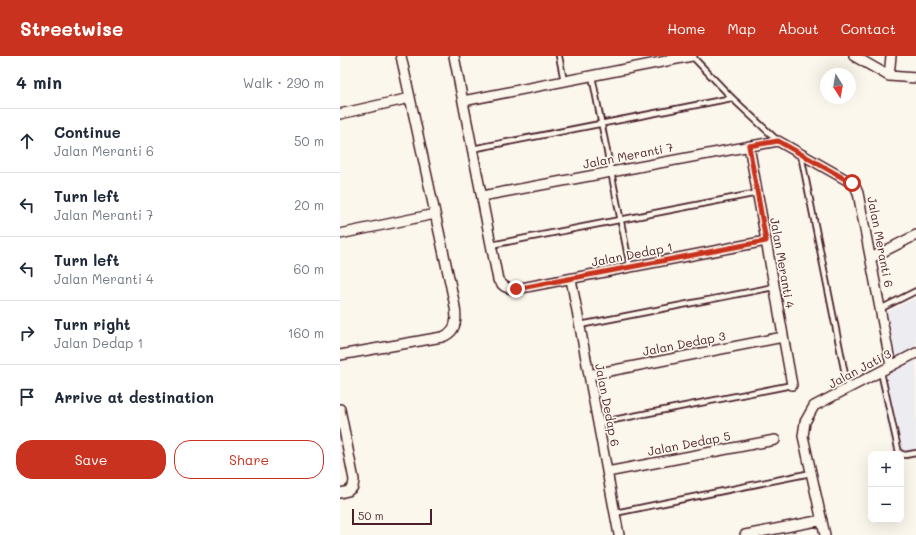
<!DOCTYPE html>
<meta charset="utf-8">
<style>
:root{--surface:#fff;--page:#f6f6f7;--text:#1f2937;--muted:#747a83;--line:#e0e1e3;--accent:#c8321e}
body{margin:0;font-family:Mali,sans-serif;background:var(--page);color:var(--text)}
.controls{position:absolute;right:12px;bottom:12px;display:grid;overflow:hidden;border-radius:8px;box-shadow:0 4px 16px #0002}
.controls button{width:36px;height:36px;display:grid;place-items:center;padding:0;border:0;border-bottom:1px solid var(--line);background:var(--surface);color:var(--text);font:20px sans-serif}
.compass{position:absolute;left:480px;top:12px;width:36px;height:36px;border-radius:50%;background:var(--surface);box-shadow:0 4px 16px #0002;rotate:169deg}
.scale{position:absolute;left:12px;bottom:10px;width:80px;box-sizing:border-box;padding-left:4px;border:2px solid #4a1f2b;border-top:0;font-size:11px;line-height:14px;white-space:nowrap;color:#4a1f2b;-webkit-text-stroke:3px #fbf7ec;paint-order:stroke}
.stop{position:absolute;width:12px;height:12px;margin:-9px;border:3px solid #c8321e;border-radius:50%;background:#fff}
.stop.end{background:#c8321e;border-color:#fff;box-shadow:0 1px 4px #0008}
.list{margin:0;padding:0;list-style:none}
h2{display:flex;justify-content:space-between;align-items:center;height:52px;margin:0;padding:0 16px;font-size:17px}
h2 small{font-size:13px;font-weight:400;color:var(--muted)}
.list li{display:grid;grid-template-columns:26px 1fr auto;gap:12px;align-items:center;box-sizing:border-box;height:64px;padding:0 16px;border-top:1px solid var(--line)}
.list b{display:block;font-size:15px;white-space:nowrap}
.list p{margin:0;font-size:13px;white-space:nowrap;color:var(--muted)}
.list em{font-size:13px;font-style:normal;color:var(--muted)}
.actions{display:flex;gap:8px;padding:12px 16px}
.actions a{flex:1;padding:9px 0;border:1px solid var(--accent);border-radius:16px;text-align:center;font-size:14px;color:var(--accent)}
.actions .main{background:var(--accent);color:#fff}
.icon{flex:none;width:22px;height:22px;fill:none;stroke:currentColor;stroke-width:2;stroke-linecap:round;stroke-linejoin:round}
.map{position:relative;flex:none;width:576px;height:479px;overflow:hidden}
header{display:flex;align-items:center;gap:24px;box-sizing:border-box;height:56px;padding:0 20px;background:var(--accent);color:#fff}
header strong{font-size:19px}
nav{display:flex;gap:22px;margin-inline-start:auto;font-size:14px}
main{display:flex}
aside{flex:1;background:var(--surface)}
.map>svg:first-child{display:block}
.built{fill:#edecf0}
.lines{fill:none;stroke-linecap:round;stroke-linejoin:round}
.lane-casing{stroke:#4a1f2b;stroke-width:8}
.street-casing{stroke:#4a1f2b;stroke-width:12}
.lane{stroke:#fbf7ec;stroke-width:4.5}
.street{stroke:#fbf7ec;stroke-width:9}
.route{stroke:#c8321e;stroke-width:5}
.labels{text-anchor:middle;stroke-width:3.5;stroke-linejoin:round;paint-order:stroke}
.street-label{font-size:12px;fill:#4a1f2b;stroke:#fbf7ec}
</style>
<header>
<strong>Streetwise</strong>
<nav><a>Home</a><a>Map</a><a>About</a><a>Contact</a></nav>
</header>
<main>
<aside>
<h2>4 min<small>Walk · 290 m</small></h2>
<ul class="list">
<li><svg class="icon" aria-label="ahead" viewBox="0 0 24 24"><path d="M12 20V5M6 11l6-6 6 6"/></svg><div><b>Continue</b><p>Jalan Meranti 6</p></div><em>50 m</em></li>
<li><svg class="icon" aria-label="left" viewBox="0 0 24 24"><path d="M17 20v-9H6M10 6l-5 5 5 5"/></svg><div><b>Turn left</b><p>Jalan Meranti 7</p></div><em>20 m</em></li>
<li><svg class="icon" aria-label="left" viewBox="0 0 24 24"><path d="M17 20v-9H6M10 6l-5 5 5 5"/></svg><div><b>Turn left</b><p>Jalan Meranti 4</p></div><em>60 m</em></li>
<li><svg class="icon" aria-label="right" viewBox="0 0 24 24"><path d="M7 20v-9h11M14 6l5 5-5 5"/></svg><div><b>Turn right</b><p>Jalan Dedap 1</p></div><em>160 m</em></li>
<li><svg class="icon" aria-label="arrive" viewBox="0 0 24 24"><path d="M6 21V4h12l-3 4 3 4H6"/></svg><div><b>Arrive at destination</b></div></li>
</ul>
<div class="actions"><a class="main">Save</a><a>Share</a></div>
</aside>
<div class="map">
<svg width="576" height="479" viewBox="0 0 576 479">
<rect width="100%" height="100%" fill="#fbf7ec"/>
<filter id="ink" filterUnits="userSpaceOnUse"><feTurbulence type="fractalNoise" baseFrequency=".025" numOctaves="2"/><feDisplacementMap in="SourceGraphic" scale="8" xChannelSelector="R" yChannelSelector="G"/><feConvolveMatrix kernelMatrix="1 2 1 2 8 2 1 2 1" color-interpolation-filters="sRGB"/></filter>
<g filter="url(#ink)">
<path class="built" d="M576 242V400L561 403V398H553L537 321 554 314 543 258Z"/>
<g class="lines">
<defs>
<path id="lane" d="M219 0 224 25
M352 0 392 42 438 85
M252 20 290 211
M132 93 392 42
M461 99 508 333
M151 189 418 137
M540 253 576 235
M240 269 434 231
M541 316 559 397 565 399 576 397
M258 367 452 329
M275 457 471 417"/>
<path id="street" d="M114 0 158 224C164 231 167 233 176 233L426 185
M514 0 549 20 576 22
M549 20 551 0
M123 45 352 0
M0 58 70 42
M409 90 452 329
M142 140 438 85 512 127 515 130 518 137 551 310
M0 178 95 158
M531 202 576 179
M231 223 279 479
M0 299 102 281C124 274 114 248 111 231L61 0
M249 319 443 281
M0 353 14 424 13 431 8 435 0 437
M267 416 435 384
M405 479 482 464
M485 479 463 380 465 366 474 350 576 297"/>
</defs>
<use href="#lane" class="lane-casing"/>
<use href="#street" class="street-casing"/>
<use href="#lane" class="lane"/>
<use href="#street" class="street"/>
</g>
</g>
<g class="lines" filter="url(#ink)">
<path class="route" d="M176 233 426 185 409 90 438 85 512 127"/>
</g>
<g class="labels">
<g class="street-label">
<text transform="translate(288 100) rotate(-11)" y="4">Jalan Meranti 7</text>
<text transform="translate(540 186) rotate(79)" y="4">Jalan Meranti 6</text>
<text transform="translate(292 199) rotate(-11)" y="4">Jalan Dedap 1</text>
<text transform="translate(442 207) rotate(80)" y="4">Jalan Meranti 4</text>
<text transform="translate(344 288) rotate(-11)" y="4">Jalan Dedap 3</text>
<text transform="translate(520 313) rotate(-28)" y="4">Jalan Jati 3</text>
<text transform="translate(267 349) rotate(79)" y="4">Jalan Dedap 6</text>
<text transform="translate(349 388) rotate(-11)" y="4">Jalan Dedap 5</text>
</g>
</g>
</svg>
<div class="controls">
<button>+</button>
<button>−</button>
</div>
<svg class="compass" viewBox="-18 -18 36 36"><path d="M0-13l5 13h-10z" fill="#e53935"/><path d="M0 13l5-13h-10z" fill="#747a83"/></svg>
<div class="scale">50 m</div>
<div class="stop" style="left:512px;top:127px"></div>
<div class="stop end" style="left:176px;top:233px"></div>
</div>
</main>
